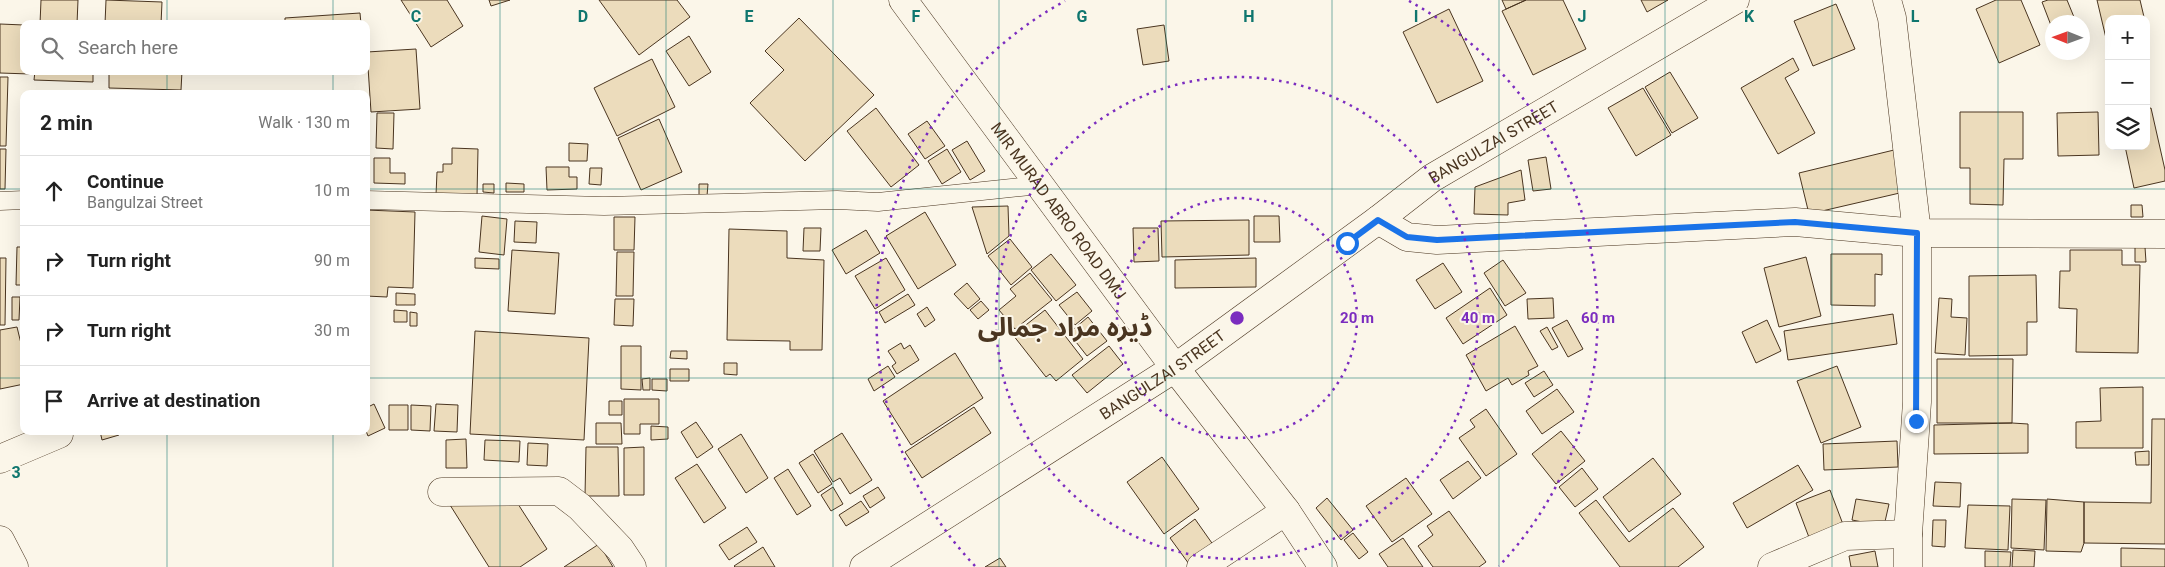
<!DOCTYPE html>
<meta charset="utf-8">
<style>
:root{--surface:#fff;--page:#f6f6f6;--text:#222;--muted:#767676;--line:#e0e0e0}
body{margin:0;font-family:Roboto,"Noto Sans Arabic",sans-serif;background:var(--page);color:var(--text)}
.controls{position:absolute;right:15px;top:15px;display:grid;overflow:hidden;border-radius:10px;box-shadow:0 5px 20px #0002}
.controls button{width:45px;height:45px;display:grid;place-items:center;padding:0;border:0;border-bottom:1px solid var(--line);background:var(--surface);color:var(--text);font:25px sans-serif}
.compass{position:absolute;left:2045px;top:15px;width:45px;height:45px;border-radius:50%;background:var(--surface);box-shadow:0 5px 20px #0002;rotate:271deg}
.stop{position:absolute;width:15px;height:15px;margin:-11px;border:4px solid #1a73e8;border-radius:50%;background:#fff}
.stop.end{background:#1a73e8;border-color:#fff;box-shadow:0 1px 5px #0008}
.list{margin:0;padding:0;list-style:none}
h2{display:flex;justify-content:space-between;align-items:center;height:65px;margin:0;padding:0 20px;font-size:21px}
h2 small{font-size:16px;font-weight:400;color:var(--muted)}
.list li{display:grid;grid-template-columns:32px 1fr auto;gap:15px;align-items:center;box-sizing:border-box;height:70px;padding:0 20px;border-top:1px solid var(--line)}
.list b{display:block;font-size:19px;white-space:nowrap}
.list p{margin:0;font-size:16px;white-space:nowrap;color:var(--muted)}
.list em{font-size:16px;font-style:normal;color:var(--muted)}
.icon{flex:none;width:28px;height:28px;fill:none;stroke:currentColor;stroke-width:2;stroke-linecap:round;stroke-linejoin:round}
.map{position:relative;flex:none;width:2165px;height:567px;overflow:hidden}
.search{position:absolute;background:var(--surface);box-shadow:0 5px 20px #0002;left:20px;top:20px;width:350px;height:55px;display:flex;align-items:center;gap:12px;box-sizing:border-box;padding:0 18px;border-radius:10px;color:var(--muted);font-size:19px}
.panel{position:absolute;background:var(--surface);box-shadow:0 5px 20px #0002;left:20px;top:90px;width:350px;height:345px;border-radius:10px}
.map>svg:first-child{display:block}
.building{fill:#ecdcbc;stroke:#4a3520}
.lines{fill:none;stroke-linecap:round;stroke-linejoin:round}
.lane-casing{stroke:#4a3520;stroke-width:19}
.street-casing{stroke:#4a3520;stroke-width:29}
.lane{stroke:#fbf6e9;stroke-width:18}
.street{stroke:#fbf6e9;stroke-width:28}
.route{stroke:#1a73e8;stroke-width:6}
.grid{fill:none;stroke:#0f766e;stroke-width:1;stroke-opacity:0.55}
.ring{fill:none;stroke:#7b2cbf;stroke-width:2.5;stroke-dasharray:2.5 5}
.labels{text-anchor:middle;stroke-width:4;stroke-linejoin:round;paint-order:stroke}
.street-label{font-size:16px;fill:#4a3520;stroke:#fbf6e9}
.town-label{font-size:26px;font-weight:bold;fill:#4a3520;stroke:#fbf6e9}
.grid-label{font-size:16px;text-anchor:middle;font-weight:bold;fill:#0f766e;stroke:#fbf6e9;stroke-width:4;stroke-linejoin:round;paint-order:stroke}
.centre{fill:#7b2cbf;stroke:#fbf6e9;stroke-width:2.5}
.ring-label{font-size:15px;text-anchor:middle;font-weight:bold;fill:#7b2cbf;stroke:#fbf6e9;stroke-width:4;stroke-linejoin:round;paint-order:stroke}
</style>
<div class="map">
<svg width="2165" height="567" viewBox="0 0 2165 567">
<rect width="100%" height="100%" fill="#fbf6e9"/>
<path class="building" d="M41 0H78L77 24H40Z
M106 0 162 2 161 24H105Z
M401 0H447L463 26 431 47Z
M489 0H510L491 6Z
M599 0H677L690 17 639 55Z
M1502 0H1526L1506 9Z
M1526 0H1563L1586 49 1533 75 1502 11Z
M1641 0H1668L1647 12Z
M1996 0H2021L2040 45 1999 63 1976 9Z
M2048 0H2067L2076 22H2052V28L2042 2Z
M2097 0H2140L2144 17 2109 19V51Z
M1836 4 1855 49 1813 66 1794 21Z
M1449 9 1483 81 1437 103 1403 32Z
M360 13 361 24H285V18Z
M799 18 874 95 805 161 750 103 784 70 765 51Z
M0 24 24 25V71H30V74L0 73Z
M1164 25 1169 61 1143 65 1137 29Z
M689 36 711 72 689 86 666 51Z
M416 49 420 109 371 112 367 52Z
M1793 58 1799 70 1785 78 1815 133 1778 154 1741 88Z
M652 59 675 107 617 136 594 88Z
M35 71H93V82L34 80Z
M109 71H182L181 90 109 88Z
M1670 72 1698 118 1672 133 1645 87Z
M0 77H8L6 146H0Z
M1643 88 1671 135 1636 156 1608 108Z
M876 108 919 165 891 187 847 131Z
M2151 108 2165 170V181L2134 188 2125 146H2146V109Z
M1960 112H2023V159H2004L2003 205 1970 204V168H1960Z
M2098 112 2099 155 2058 156 2057 113Z
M377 113H394L393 149 376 148Z
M659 119 682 172 641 190 618 138Z
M927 121 945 146 925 159 908 134Z
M967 141 985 171 970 180 952 150Z
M569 143 588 144 587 161H569Z
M452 148 478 149 477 196 436 195 437 172H443V164H452Z
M0 149H6L5 189H0Z
M947 149 961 172 942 184 928 161Z
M1894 150 1904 192 1809 214 1799 173Z
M1546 157 1551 189 1533 191 1528 160Z
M374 158H390V173H405V184L374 183Z
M546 167H569V177H577V189L547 190Z
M590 168H602L601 185 589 184Z
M1521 170 1525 200 1508 203V215L1474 214 1475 187Z
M506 183 524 184V192H506Z
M483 184H494V193L483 192Z
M699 184H708L707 196 699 195Z
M2131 205H2142L2143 217H2131Z
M1008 206 1009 236 987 254 972 207Z
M366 210 415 212 413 288 388 287 387 297 366 296Z
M925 212 956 265 918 289 886 236Z
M482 216 507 219 504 255 479 252Z
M1254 216H1279L1280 242H1254Z
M614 217H635L634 250H614Z
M1249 220V255L1162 257 1161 221Z
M515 221 537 222 536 243 514 242Z
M804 228H821L820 251H803Z
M1133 228H1158L1159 261 1134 262Z
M729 229 787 231V258L824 260 822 350H790V341L727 340Z
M866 230 880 253 846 274 832 250Z
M1010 239 1032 267 1011 285 988 256Z
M17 247H24V285H16Z
M2135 247H2145L2146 262H2135Z
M512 250 559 253 555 314 508 311Z
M2070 250H2122V265H2140L2138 353 2076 352 2077 309 2059 308 2060 271H2070Z
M617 252H634L633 296H616Z
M1051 254 1076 285 1056 301 1031 270Z
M1831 254H1882V275L1875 274V306L1831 305Z
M1806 257 1821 316 1779 327 1764 268Z
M0 258H6L5 325H0Z
M475 258 499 259V269L475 268Z
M886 258 905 290 875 309 855 276Z
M1256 258V287L1175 288V260Z
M1503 260 1526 293 1505 306 1484 273Z
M1443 263 1462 292 1435 309 1416 280Z
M1030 273 1052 300 1015 329 999 310 1016 296 1010 289Z
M2036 275 2037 322H2027V355L1969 356V276Z
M967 283 980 299 968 309 954 294Z
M1490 288 1507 315 1463 344 1446 318Z
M1077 292 1092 311 1075 325 1059 305Z
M396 293 415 294V305H396Z
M908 294 915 305 885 323 879 312Z
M12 297H20L19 320H12Z
M1553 298 1554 318 1528 319 1527 299Z
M1939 298 1952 299 1951 317 1967 318 1965 355 1935 353Z
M615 299H634L633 326 614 325Z
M981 301 989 310 978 319 970 310Z
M927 307 935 320 925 327 917 314Z
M394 310 407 311V322H394Z
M1045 310 1083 359 1056 381 1050 374 1046 377 1013 335Z
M410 312 417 313V326H410Z
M1893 314 1897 344 1788 360 1784 331Z
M1088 317 1107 341 1087 356 1069 333Z
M1567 320 1583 349 1568 357 1552 328Z
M1767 320 1781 351 1756 363 1742 332Z
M1515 326 1538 366 1528 371 1529 375 1512 385 1508 378 1486 391 1466 355Z
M17 327 24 356V384L0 389V330Z
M1547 327 1558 347 1552 350 1540 331Z
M475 331 589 338 584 440 470 434Z
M901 343 904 349 910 345 919 360 897 374 892 366 896 363 888 351Z
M621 346H641V390L621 389Z
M1109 346 1123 364 1087 393 1072 375Z
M671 351H687V359L670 358Z
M955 353 983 398 911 445 883 401Z
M1937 359H2013L2012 423H1937Z
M724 363H737V375L724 374Z
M888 366 895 377 874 391 868 379Z
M1837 366 1861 427 1821 443 1797 381Z
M670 369H689V381H670Z
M1544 371 1553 385 1534 397 1525 383Z
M650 378V390H643L642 379Z
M652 379H667V391L652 390Z
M2143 387V448H2076V422L2101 421 2100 388Z
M1557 389 1574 412 1542 434 1526 411Z
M624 399H659V424H640V434H624Z
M609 401H622V415H609Z
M374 404 385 428 368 436 366 431V408Z
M436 404 458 405 457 432 434 431Z
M389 405H408V430H389Z
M411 405 431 406 430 431 411 430Z
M974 407 991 433 922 478 905 452Z
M1486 409 1517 454 1486 476 1459 438 1475 427 1470 420Z
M2152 419H2165V544L2084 543V502L2151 503Z
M696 422 713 447 697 458 681 432Z
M596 423H621L622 444H596Z
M2012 423 2028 424V453L1934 454V425Z
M651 426 668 427V439L651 440Z
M100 431H118L119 435 102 440Z
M1561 431 1585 461 1556 484 1532 454Z
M842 433 872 480 850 494 840 478 833 482 814 451Z
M741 434 768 478 746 493 718 449Z
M466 439 467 468H446V440Z
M485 440 520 441 519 462 484 460Z
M1897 441 1898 467 1824 470 1823 444Z
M528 443 548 444 547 466 527 465Z
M586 447H618L619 496H585Z
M644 447V495H624V448Z
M2149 451V465H2136L2135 452Z
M813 454 832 484 818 493 799 463Z
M1162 457 1199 509 1164 534 1127 482Z
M1653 458 1681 494 1629 532 1603 497Z
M1468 461 1481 478 1453 499 1440 480Z
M697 464 726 508 704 523 675 478Z
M1798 465 1813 490 1747 528 1733 503Z
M1582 468 1598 489 1575 507 1559 487Z
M788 469 811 506 797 515 774 478Z
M1406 478 1432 514 1392 542 1366 506Z
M1935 482 1961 483 1960 507 1933 506Z
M833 487 843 504 831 511 821 495Z
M878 487 885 498 870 508 863 496Z
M1830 490 1844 527 1810 540 1796 503Z
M445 497 518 504 547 549 520 567H489Z
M1327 498 1353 530 1341 540 1316 508Z
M1856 499 1889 504 1884 526 1852 520Z
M2012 499 2046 500 2044 550 2011 548Z
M2047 499 2084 502V543L2081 552 2046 551Z
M1596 500 1629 542 1673 508 1704 547 1678 567H1620L1579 513Z
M861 501 869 512 846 526 839 515Z
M1968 505 2010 506 2008 550 1965 548Z
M1449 511 1486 562 1479 567H1433L1418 546 1433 535 1427 526Z
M1195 519 1214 546 1189 564 1170 538Z
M1933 520H1946L1945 547 1932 546Z
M747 527 757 542 729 560 719 545Z
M1353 533 1368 552 1359 559 1344 540Z
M1403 538 1423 567H1388L1379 554Z
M599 544 613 567H564Z
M763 547 775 567H735L734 566Z
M2121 548 2165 549V567H2121Z
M2013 550 2035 551 2034 567H2012Z
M1875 551 1878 567H1851L1849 556Z
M1985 551 2011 552 2010 567H1985Z
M1000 558 1006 567H985Z"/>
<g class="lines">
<defs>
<path id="lane" d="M366 200 604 206 837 200 878 202 1040 185
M0 201 24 200"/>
<g id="street">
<path id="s1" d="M903 0 1175 368 1286 511 1323 567"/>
<path d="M1887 0 1892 18 1917 233V402L1908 534V567"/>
<path d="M1378 220 1407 237 1437 240 1795 222 1917 233 2165 234"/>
<path d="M0 459 59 434"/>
<path d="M442 492 559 491 580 507 620 549 632 567"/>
<path d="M0 540 14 567"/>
<path id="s2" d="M864 567 1175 368 1378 220 1432 178 1735 0"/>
<path d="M1201 567 1286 511"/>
<path d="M1772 567 1845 536 1908 534"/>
</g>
</defs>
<use href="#lane" class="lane-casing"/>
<use href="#street" class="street-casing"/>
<use href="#lane" class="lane"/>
<use href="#street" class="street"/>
</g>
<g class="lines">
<path class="route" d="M1347 243 1378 220 1407 237 1437 240 1795 222 1917 233 1916 421"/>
</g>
<path class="grid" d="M167 0V24M333 0V24M500 0V567M666 0V567M833 0V567M999 0V567M1166 0V567M1332 0V567M1499 0V567M1665 0V567M1832 0V567M1998 0V567M167 71V94M333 71V94M0 189H24M366 189H2165M0 378H24M366 378H2165M167 431V567M333 431V567"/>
<g class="ring">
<circle cx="1237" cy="318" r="120"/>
<circle cx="1237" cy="318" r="241"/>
<path d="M975 566A361 361 0 0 1 1065 1M1409 1A361 361 0 0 1 1499 566"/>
</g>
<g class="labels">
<g class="street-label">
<text dy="6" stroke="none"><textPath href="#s2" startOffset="760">BANGULZAI STREET</textPath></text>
<text dy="6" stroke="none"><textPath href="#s1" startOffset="262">MIR MURAD ABRO ROAD DMJ</textPath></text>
<text dy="6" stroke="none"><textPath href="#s2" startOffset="355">BANGULZAI STREET</textPath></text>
</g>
<g class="town-label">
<text x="1065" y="336">ڈیرہ مراد جمالی</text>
</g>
</g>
<g class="grid-label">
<text x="416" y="22">C</text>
<text x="583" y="22">D</text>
<text x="749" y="22">E</text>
<text x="916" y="22">F</text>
<text x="1082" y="22">G</text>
<text x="1249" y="22">H</text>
<text x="1416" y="22">I</text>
<text x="1582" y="22">J</text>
<text x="1749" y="22">K</text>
<text x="1915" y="22">L</text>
<text x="16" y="478">3</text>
</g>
<circle cx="1237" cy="318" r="8" class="centre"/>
<g class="ring-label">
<text x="1357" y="323">20 m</text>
<text x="1478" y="323">40 m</text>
<text x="1598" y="323">60 m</text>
</g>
</svg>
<div class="controls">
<button>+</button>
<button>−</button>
<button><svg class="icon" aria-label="layers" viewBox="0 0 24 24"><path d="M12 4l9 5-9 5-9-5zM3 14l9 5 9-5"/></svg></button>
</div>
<svg class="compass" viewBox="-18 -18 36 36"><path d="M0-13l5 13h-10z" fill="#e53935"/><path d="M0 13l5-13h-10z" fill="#767676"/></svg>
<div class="stop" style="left:1347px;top:243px"></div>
<div class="stop end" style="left:1916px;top:421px"></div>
<div class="search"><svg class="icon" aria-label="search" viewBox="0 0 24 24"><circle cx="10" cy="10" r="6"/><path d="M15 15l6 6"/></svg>Search here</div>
<section class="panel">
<h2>2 min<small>Walk · 130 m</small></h2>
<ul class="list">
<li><svg class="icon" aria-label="ahead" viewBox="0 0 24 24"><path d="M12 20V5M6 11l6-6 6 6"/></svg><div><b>Continue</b><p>Bangulzai Street</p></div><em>10 m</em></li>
<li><svg class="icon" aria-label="right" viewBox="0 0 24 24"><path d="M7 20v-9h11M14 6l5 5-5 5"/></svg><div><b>Turn right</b></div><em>90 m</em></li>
<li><svg class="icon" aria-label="right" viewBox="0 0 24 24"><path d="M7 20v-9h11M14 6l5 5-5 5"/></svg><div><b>Turn right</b></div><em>30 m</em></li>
<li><svg class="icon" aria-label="arrive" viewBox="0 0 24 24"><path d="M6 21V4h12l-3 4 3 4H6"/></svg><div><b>Arrive at destination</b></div></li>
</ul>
</section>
</div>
